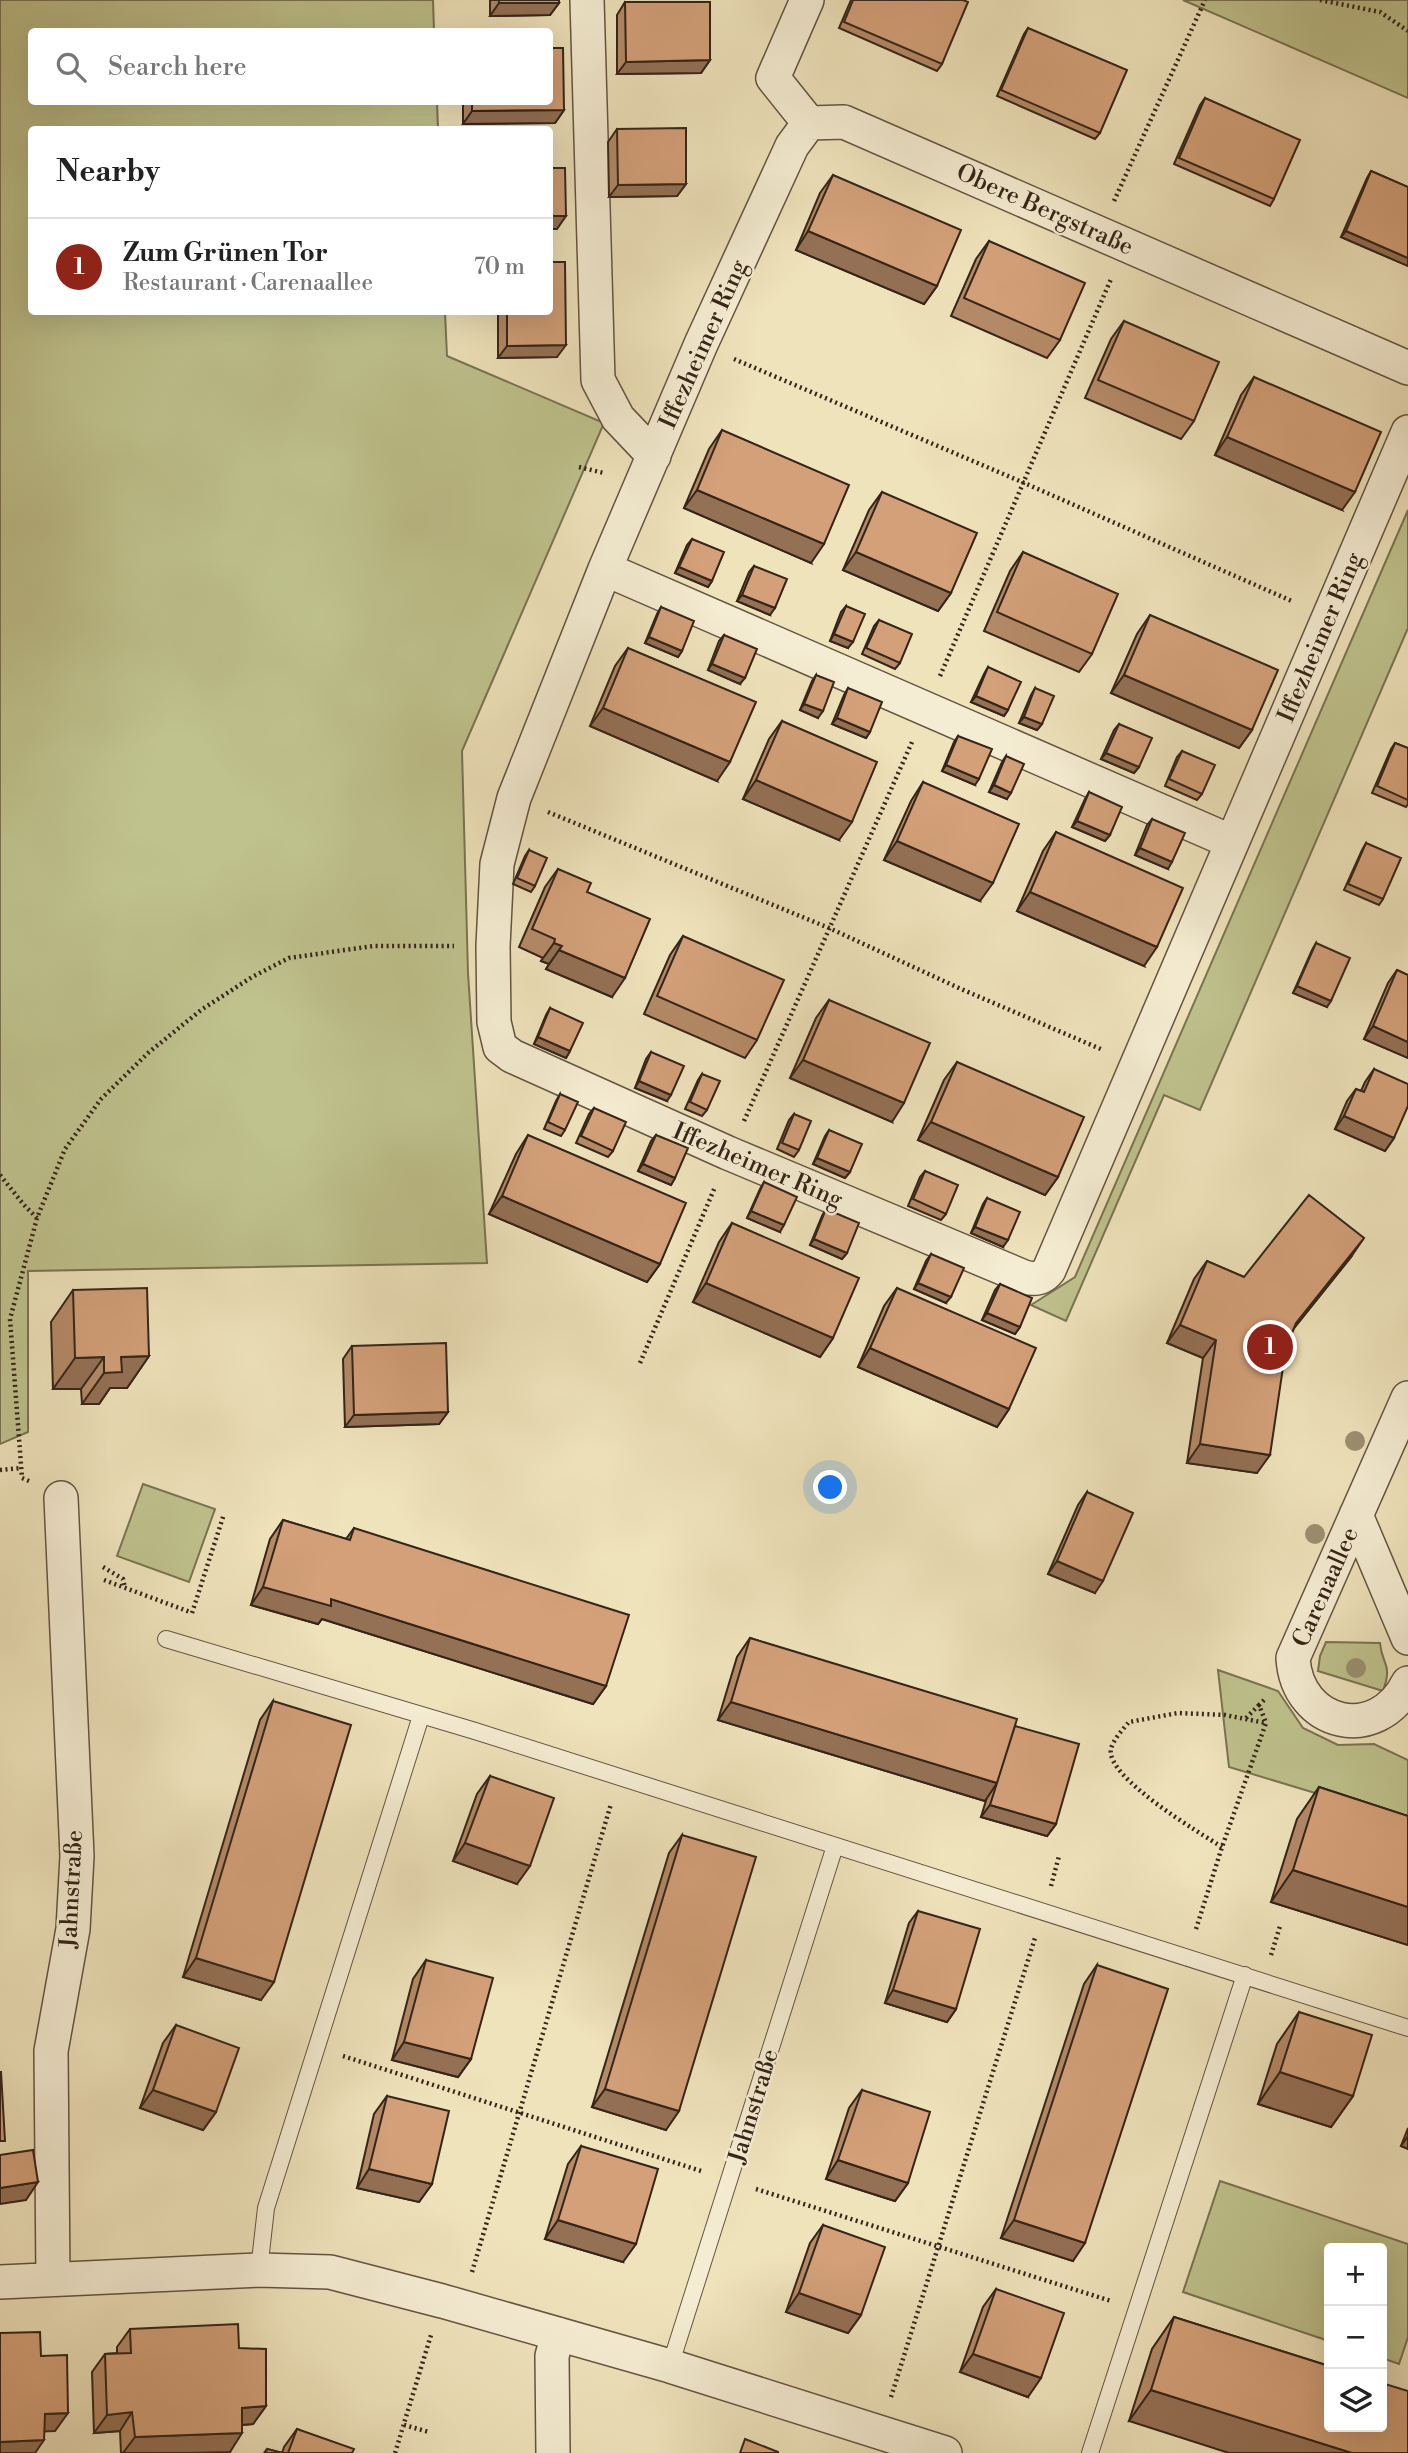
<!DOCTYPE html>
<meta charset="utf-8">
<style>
:root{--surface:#fff;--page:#f6f6f6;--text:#222;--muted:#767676;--line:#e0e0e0;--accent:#8f2418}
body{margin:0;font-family:"Libre Bodoni",serif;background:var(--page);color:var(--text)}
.controls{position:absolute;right:21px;bottom:21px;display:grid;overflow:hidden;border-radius:7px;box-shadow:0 7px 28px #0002}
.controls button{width:63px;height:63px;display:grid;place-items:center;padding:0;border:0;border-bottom:2px solid var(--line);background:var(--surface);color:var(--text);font:35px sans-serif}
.you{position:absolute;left:831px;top:1488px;width:24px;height:24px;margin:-18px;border:5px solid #fff;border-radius:50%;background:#1a73e8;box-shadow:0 0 0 10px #1a73e833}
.badge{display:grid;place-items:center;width:46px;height:46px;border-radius:50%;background:var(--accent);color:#fff;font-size:23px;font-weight:700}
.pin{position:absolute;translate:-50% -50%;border:4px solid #fff;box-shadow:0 2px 7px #0006}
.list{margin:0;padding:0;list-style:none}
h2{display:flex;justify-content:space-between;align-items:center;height:91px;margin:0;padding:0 28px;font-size:30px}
h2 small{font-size:23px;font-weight:400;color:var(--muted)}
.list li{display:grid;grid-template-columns:46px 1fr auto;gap:21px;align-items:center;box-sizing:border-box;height:98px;padding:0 28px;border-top:2px solid var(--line)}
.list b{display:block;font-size:26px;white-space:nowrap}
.list p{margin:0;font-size:23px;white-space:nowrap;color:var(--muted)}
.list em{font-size:23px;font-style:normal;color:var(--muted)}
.icon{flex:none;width:38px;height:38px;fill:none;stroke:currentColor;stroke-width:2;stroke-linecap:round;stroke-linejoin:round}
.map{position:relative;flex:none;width:1408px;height:2453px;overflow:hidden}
.search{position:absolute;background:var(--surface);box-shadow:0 7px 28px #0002;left:28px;top:28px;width:525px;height:77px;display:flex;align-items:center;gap:18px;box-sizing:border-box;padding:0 24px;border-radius:7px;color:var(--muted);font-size:26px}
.panel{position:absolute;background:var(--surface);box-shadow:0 7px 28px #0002;left:28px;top:126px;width:525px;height:189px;border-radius:7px}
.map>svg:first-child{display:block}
.green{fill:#bfc28d;stroke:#7a7353;stroke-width:2}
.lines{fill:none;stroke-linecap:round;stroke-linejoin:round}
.service-casing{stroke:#645442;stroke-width:18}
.minor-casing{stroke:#645442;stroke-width:36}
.path{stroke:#352419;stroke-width:4.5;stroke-dasharray:2 3.5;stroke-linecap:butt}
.service{stroke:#f5edd3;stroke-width:16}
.minor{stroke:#f5edd3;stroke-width:33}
.tree{fill:#9c9072}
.wall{fill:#b58a68;stroke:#352419;stroke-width:2}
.shaded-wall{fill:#947055;stroke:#352419;stroke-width:2}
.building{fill:#d3a079;stroke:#352419;stroke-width:2}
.labels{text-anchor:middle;stroke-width:5;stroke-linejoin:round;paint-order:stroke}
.street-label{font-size:24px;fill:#352419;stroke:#f5edd3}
</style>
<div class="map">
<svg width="1408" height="2453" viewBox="0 0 1408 2453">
<rect width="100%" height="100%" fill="#efe3bc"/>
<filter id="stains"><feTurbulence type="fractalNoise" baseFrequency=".00286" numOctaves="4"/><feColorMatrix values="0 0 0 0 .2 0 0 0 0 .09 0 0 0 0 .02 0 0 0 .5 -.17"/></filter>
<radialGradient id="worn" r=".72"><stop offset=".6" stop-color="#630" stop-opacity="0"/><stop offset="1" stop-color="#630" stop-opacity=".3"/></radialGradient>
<path class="green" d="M0 0H433L434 31 32 32V102H437L438 129 32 130V312H445L447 356 604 423 462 751 468 973 487 1263 28 1271V1432L0 1444Z
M1183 0H1408V98Z
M1408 510V628L1200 1110 1164 1095 1066 1321 1031 1305 1075 1277Z
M143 1484 215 1509 189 1582 117 1556Z
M1326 1642 1380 1643C1382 1666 1393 1663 1383 1691L1318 1671 1320 1656Z
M1218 1670 1278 1691 1303 1728 1338 1745 1374 1744 1408 1760V1821L1229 1767Z
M1220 2181 1408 2244V2337L1399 2364 1382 2358V2248H1329V2341L1183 2292Z"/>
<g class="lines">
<defs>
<path id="service" d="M166 1639 475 1731 1408 2028
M259 2270 266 2208 421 1716
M670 2366 835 1846
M1090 2453 1245 1975"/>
<path id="minor" d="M587 0 598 380 618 418 654 456
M807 0 773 78 809 123
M809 123 792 146 701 344 605 569 514 798 497 864 493 946 494 1022 500 1047 512 1056 728 1153 1024 1277C1035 1280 1042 1279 1049 1270L1408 432
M809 123 844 122 1408 368
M605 569 1232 842
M1408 1398 1293 1658C1297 1726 1377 1745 1408 1683
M1356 1515 1408 1638
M53 2279 51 2051 73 1929 77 1856 61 1498
M0 2282 259 2270 330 2272 442 2301 670 2366 945 2453
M553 2453 552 2356 558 2334"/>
</defs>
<use href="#service" class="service-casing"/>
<use href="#minor" class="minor-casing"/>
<path class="path" d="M1320 0 1380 12 1408 31
M1114 201 1205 0
M734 359 1022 482 1294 602
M579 467 604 473
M940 676 1111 279
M548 812 829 928 961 989 1103 1050
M744 1121 912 742
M0 1175 24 1205 37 1218
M640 1363 715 1187
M0 1470 21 1468
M29 1481 22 1478 10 1319 37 1218 65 1149 101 1099 148 1053 201 1010 252 977 289 958 373 946H454
M103 1567 123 1579 125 1588
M104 1580 190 1612
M192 1613 224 1514
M1246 1718 1259 1705
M1222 1847C1200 1833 1105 1777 1111 1749 1113 1740 1123 1729 1129 1722L1178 1713 1225 1715 1266 1723
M1051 1886 1059 1856
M1196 1929 1222 1847 1266 1723 1259 1705 1266 1698
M1271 1955 1280 1926
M343 2056 701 2171
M756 2189 1111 2301
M472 2272 611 1804
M891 2397 1035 1938
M404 2425 429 2432
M395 2453 431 2335"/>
<use href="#service" class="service"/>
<use href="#minor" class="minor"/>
</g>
<g class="tree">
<circle cx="1355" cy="1441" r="10"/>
<circle cx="1315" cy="1534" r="10"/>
<circle cx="1356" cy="1668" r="10"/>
</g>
<path class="wall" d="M490 0H559V3L550 15 490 16Z
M851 0H963L942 64 937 71 839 28Z
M625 2 710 60 701 73 617 74V15Z
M1028 28 1100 133 1095 139 997 96 1024 34Z
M1205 98 1274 199 1270 206 1174 164 1200 105Z
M463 102H550L564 110 555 123 463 124Z
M617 129 686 184 677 196 609 197 608 142Z
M1371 171 1408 187V266L1341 237 1367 178Z
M833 175 937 286 924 304 796 250 820 193Z
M989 241 1060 340 1047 358 951 316 976 259Z
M498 312H550L557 357 498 358Z
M1124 321 1194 421 1181 439 1085 398 1111 339Z
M1254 377 1342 510 1215 455 1241 395Z
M722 430 811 563 684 508 709 449Z
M882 492 951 593 938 611 843 570 869 510Z
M692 539 712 581 708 587 675 573 687 545Z
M1023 552 1092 654 1079 672 984 631 1010 571Z
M754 566 770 615 737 601 749 572Z
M846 606 848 648 830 641 841 612Z
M661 607 682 651 678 657 645 643 657 614Z
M1150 615 1252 730 1239 748 1111 693 1137 634Z
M879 620 900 663 895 669 862 654 874 626Z
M724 635 740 684 708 670 719 641Z
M628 648 717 781 590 726 615 666Z
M988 667 1008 710 1004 716 971 702 984 674Z
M816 675 818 718 800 710 812 681Z
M848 688 870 732 866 738 832 724 844 695Z
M1035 688 1042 724 1037 730 1019 723 1031 695Z
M782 721 839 840 743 799 769 739Z
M1119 724 1139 767 1134 773 1101 759 1114 730Z
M958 736 975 785 942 771 954 742Z
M1395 743 1408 748V804L1406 807 1372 793 1391 749Z
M1182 751 1202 794 1197 800 1165 786 1177 757Z
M1006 756 1007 799 989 792 1002 762Z
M923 782 980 901 884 860 911 801Z
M1089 792 1110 835 1105 841 1072 827 1085 799Z
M1152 819 1168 869 1135 855 1147 825Z
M1056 832 1144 966 1017 911 1043 851Z
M1366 843 1383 899 1379 905 1344 890 1362 850Z
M529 850 535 886 531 892 513 884 525 856Z
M558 869 587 892 612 997 546 969 549 964 541 961 543 958 519 947 545 887Z
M683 936 757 1040 745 1058 644 1014 670 955Z
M1316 943 1327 1007 1293 993 1312 950Z
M1397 970 1408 975V1058L1364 1039 1388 983Z
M829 1000 892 1122 790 1078 816 1018Z
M550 1008 570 1051 566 1058 534 1044 546 1015Z
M651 1052 667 1101 635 1088 646 1059Z
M957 1062 1058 1177 1045 1195 918 1140 944 1080Z
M1374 1069 1394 1138 1385 1151 1335 1129 1347 1101 1356 1089 1361 1091 1365 1082Z
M702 1074 707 1110 702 1116 685 1109 698 1080Z
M560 1094 565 1130 561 1136 544 1129 556 1101Z
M594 1108 613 1151 608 1157 576 1143 589 1114Z
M794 1114 799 1150 794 1157 777 1149 789 1120Z
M829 1130 850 1172 845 1178 813 1164 825 1136Z
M528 1135 660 1264 647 1282 489 1214 516 1154Z
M656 1135 675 1178 671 1185 638 1171 651 1141Z
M925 1171 946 1214 941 1220 908 1206 920 1177Z
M764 1182 780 1232 747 1218 760 1189Z
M987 1198 1003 1247 971 1233 983 1204Z
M826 1209 847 1253 842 1259 810 1245 822 1216Z
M732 1223 833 1338 820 1357 693 1302 719 1242Z
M931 1254 946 1303 914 1289 926 1261Z
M1351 1257 1294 1328 1286 1347 1257 1473 1187 1463 1203 1358 1167 1343 1194 1279 1207 1261 1244 1277Z
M1000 1284 1020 1327 1015 1334 982 1320 995 1290Z
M897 1288 1009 1409 997 1427 858 1367 884 1306Z
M73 1290 149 1356 127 1388H110L99 1404H82L81 1389H53L51 1322Z
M352 1346 448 1412 439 1424 345 1427 343 1359Z
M1087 1492 1095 1593 1048 1574 1078 1505Z
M283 1520 346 1539 354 1528 606 1686 593 1704 322 1619 318 1624 251 1605 270 1539Z
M750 1638 1015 1726 1056 1824 1047 1836 981 1817 987 1797 985 1801 718 1720 737 1657Z
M273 1701 261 2000 183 1977 260 1720Z
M490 1776 517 1884 453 1861 477 1794Z
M1319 1787 1408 1816V1945L1271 1902 1297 1819Z
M682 1835 666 2130 592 2107 669 1853Z
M918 1911 956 2009 947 2022 885 2003 909 1923Z
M426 1960 471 2059 458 2077 392 2060 413 1979Z
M1097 1965 1073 2261 1001 2238 1084 1984Z
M1299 2012 1353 2096 1331 2127 1258 2104 1277 2044Z
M176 2025 216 2112 203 2130 140 2108 163 2043Z
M862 2090 908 2183 895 2201 826 2179 849 2108Z
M387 2096 432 2184 419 2202 357 2188 374 2114Z
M1408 2128V2149L1401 2146Z
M581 2146 623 2262 545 2239 568 2164Z
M823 2225 861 2315 848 2333 786 2312 810 2243Z
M996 2289 1028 2397 960 2372 983 2307Z
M1174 2317 1329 2366 1129 2421 1152 2349Z
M130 2329 239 2348 266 2406 253 2424 242 2425 230 2452 190 2453H121L120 2431 94 2433 92 2372 105 2354 117 2353V2347Z
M297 2429 352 2453H264L267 2449 282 2453 284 2447Z"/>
<path class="shaded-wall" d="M499 3H559L550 15 490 16Z
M710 60 701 73 617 74 626 62Z
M564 110 555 123 463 124 472 111Z
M686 184 677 196 609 197 618 185Z
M550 216H566L557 229H550Z
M808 231 937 286 924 304 796 250Z
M1346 231 1408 258V266L1341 237Z
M566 345 557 357 498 358 507 346Z
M1227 437 1355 492 1342 510 1215 455Z
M697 490 824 544 811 563 684 508Z
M856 552 951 593 938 611 843 570Z
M679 567 712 581 708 587 675 573Z
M742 595 775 608 770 615 737 601Z
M834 634 853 642 848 648 830 641Z
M649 637 682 651 678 657 645 643Z
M712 664 745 678 740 684 708 670Z
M1124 675 1252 730 1239 748 1111 693Z
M976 696 1008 710 1004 716 971 702Z
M804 704 823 711 818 718 800 710Z
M603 708 730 762 717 781 590 726Z
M1024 717 1042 724 1037 730 1019 723Z
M837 718 870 732 866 738 832 724Z
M1106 753 1139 767 1134 773 1101 759Z
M946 765 979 779 975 785 942 771Z
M756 780 852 822 839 840 743 799Z
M994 785 1011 793 1007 799 989 792Z
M1077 821 1110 835 1105 841 1072 827Z
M897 841 993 883 980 901 884 860Z
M1140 848 1172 862 1168 869 1135 855Z
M1030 892 1157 947 1144 966 1017 911Z
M554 943 562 946 549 964 541 961Z
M559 950 625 978 612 997 546 969Z
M1297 986 1331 1001 1327 1007 1293 993Z
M1373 1026 1408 1042V1058L1364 1039Z
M538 1037 570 1051 566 1058 534 1044Z
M803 1060 904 1103 892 1122 790 1078Z
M639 1081 671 1095 667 1101 635 1088Z
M1344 1116 1394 1138 1385 1151 1335 1129Z
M931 1122 1058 1177 1045 1195 918 1140Z
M817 1158 850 1172 845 1178 813 1164Z
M643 1164 675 1178 671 1185 638 1171Z
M502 1196 660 1264 647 1282 489 1214Z
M751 1211 784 1225 780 1232 747 1218Z
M975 1227 1008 1240 1003 1247 971 1233Z
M1364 1238 1351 1257 1283 1342 1296 1323Z
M814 1239 847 1253 842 1259 810 1245Z
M706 1283 833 1338 820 1357 693 1302Z
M918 1283 951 1297 946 1303 914 1289Z
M987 1313 1020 1327 1015 1334 982 1320Z
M1180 1325 1216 1340 1203 1358 1167 1343Z
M870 1348 1009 1409 997 1427 858 1367Z
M149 1356 127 1388H110L99 1404H82L104 1373 121 1357Z
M104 1357 81 1389H53L75 1358Z
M448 1412 439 1424 345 1427 354 1415Z
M1200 1444 1270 1455 1257 1473 1187 1463Z
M1057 1561 1103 1581 1095 1593 1048 1574Z
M263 1587 331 1599 606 1686 593 1704 322 1619 318 1624 251 1605Z
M731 1702 997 1783 985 1801 718 1720Z
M990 1805 1056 1824 1047 1836 981 1817Z
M465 1843 530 1866 517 1884 453 1861Z
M1293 1870 1408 1907V1945L1271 1902Z
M196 1958 274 1982 261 2000 183 1977Z
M893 1990 956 2009 947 2022 885 2003Z
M404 2042 471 2059 458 2077 392 2060Z
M1280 2072 1353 2096 1331 2127 1258 2104Z
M605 2089 679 2111 666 2130 592 2107Z
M153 2090 216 2112 203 2130 140 2108Z
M1408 2136V2149L1401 2146Z
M838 2160 908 2183 895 2201 826 2179Z
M369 2169 432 2184 419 2202 357 2188Z
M38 2182 26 2200 0 2204V2188Z
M558 2220 636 2244 623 2262 545 2239Z
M1014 2220 1085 2243 1073 2261 1001 2238Z
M799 2293 861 2315 848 2333 786 2312Z
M973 2354 1041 2378 1028 2397 960 2372Z
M1151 2390 1352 2453H1229L1129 2421Z
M266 2406 253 2424 229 2426 242 2408Z
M132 2412 120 2431 94 2433 107 2415Z
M68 2413 55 2431 32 2432 45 2414Z
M242 2433 230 2452 190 2453H123L135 2437Z
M44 2440 35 2453H0V2442Z"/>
<path class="building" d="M499 0H559V3H499Z
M853 0H963L968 2 942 64 844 22Z
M625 2H710V60L626 62Z
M1028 28 1127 70 1100 133 1001 90Z
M550 48H563L564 110 472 111V102H550Z
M1205 98 1300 140 1274 199 1179 158Z
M686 128V184L618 185 617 129Z
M550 168H565L566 216H550Z
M1371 171 1408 187V258L1346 231Z
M833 175 961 230 937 286 808 231Z
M989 241 1085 283 1060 340 964 298Z
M550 262H565L566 345 507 346V312H550Z
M1124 321 1219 362 1194 421 1098 380Z
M1254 377 1381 432 1355 492 1227 437Z
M722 430 849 485 824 544 697 490Z
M882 492 977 533 951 593 856 552Z
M692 539 724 552 712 581 679 567Z
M1023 552 1118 594 1092 654 997 612Z
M754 566 787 579 775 608 742 595Z
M846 606 865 614 853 642 834 634Z
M661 607 694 621 682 651 649 637Z
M1150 615 1278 670 1252 730 1124 675Z
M879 620 912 634 900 663 866 648Z
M724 635 757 649 745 678 712 664Z
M628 648 756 702 730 762 603 708Z
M988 667 1021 682 1008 710 976 696Z
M816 675 834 682 823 711 804 704Z
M848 688 882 702 870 732 837 718Z
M1035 688 1054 696 1042 724 1024 717Z
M782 721 877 762 852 822 756 780Z
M1119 724 1152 738 1139 767 1106 753Z
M958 736 992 749 979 779 946 765Z
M1395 743 1408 748V800L1377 786Z
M1182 751 1215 765 1202 794 1169 779Z
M1006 756 1024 764 1011 793 994 785Z
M923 782 1019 824 993 883 897 841Z
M1089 792 1122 807 1110 835 1077 821Z
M1152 819 1185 833 1172 862 1140 848Z
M1056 832 1183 888 1157 947 1030 892Z
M1366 843 1401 858 1383 899 1348 884Z
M529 850 547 858 535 886 517 878Z
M558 869 591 883 587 892 650 919 625 978 559 950 562 946 554 943 555 939 532 929Z
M683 936 784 980 757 1040 657 996Z
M1316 943 1350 958 1331 1001 1297 986Z
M1397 970 1408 975V1042L1373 1026Z
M829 1000 930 1043 904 1103 803 1060Z
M550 1008 583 1023 570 1051 538 1037Z
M651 1052 684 1066 671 1095 639 1081Z
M957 1062 1084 1117 1058 1177 931 1122Z
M1374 1069 1408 1084V1106L1394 1138 1344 1116 1356 1089 1364 1092Z
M702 1074 720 1081 707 1110 690 1102Z
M560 1094 578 1102 565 1130 548 1122Z
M594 1108 626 1122 613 1151 581 1136Z
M794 1114 811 1121 799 1150 782 1143Z
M829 1130 862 1144 850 1172 817 1158Z
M528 1135 686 1203 660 1264 502 1196Z
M656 1135 688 1148 675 1178 643 1164Z
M925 1171 958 1185 946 1214 913 1199Z
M764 1182 797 1197 784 1225 751 1211Z
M1309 1195 1364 1238 1296 1323 1286 1347 1270 1455 1200 1444 1216 1340 1180 1325 1207 1261 1244 1277Z
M987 1198 1020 1212 1008 1240 975 1227Z
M826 1209 859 1223 847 1253 814 1239Z
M732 1223 859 1278 833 1338 706 1283Z
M931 1254 964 1268 951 1297 918 1283Z
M1000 1284 1032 1298 1020 1327 987 1313Z
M147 1288 149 1356 121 1357 122 1372 104 1373V1357L75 1358 73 1290Z
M897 1288 1036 1348 1009 1409 870 1348Z
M446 1343 448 1412 354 1415 352 1346Z
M1087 1492 1133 1513 1103 1581 1057 1561Z
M283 1520 350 1540 354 1528 629 1615 606 1686 331 1599V1606L263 1587Z
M750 1638 1017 1719 997 1783 731 1702Z
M273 1701 351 1725 274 1982 196 1958Z
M1015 1726 1079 1744 1056 1824 990 1805Z
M490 1776 554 1798 530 1866 465 1843Z
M1319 1787 1408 1816V1907L1293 1870Z
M682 1835 756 1857 679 2111 605 2089Z
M918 1911 980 1929 956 2009 893 1990Z
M426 1960 493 1978 471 2059 404 2042Z
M1097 1965 1168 1989 1085 2243 1014 2220Z
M1299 2012 1372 2035 1353 2096 1280 2072Z
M176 2025 239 2048 216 2112 153 2090Z
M0 2072H1L5 2141H0Z
M862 2090 930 2112 908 2183 838 2160Z
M387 2096 449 2111 432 2184 369 2169Z
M581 2146 658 2169 636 2244 558 2220Z
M33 2150 38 2182 0 2188V2155Z
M823 2225 885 2247 861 2315 799 2293Z
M996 2289 1064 2313 1041 2378 973 2354Z
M1174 2317 1329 2366V2427H1382V2383L1408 2391V2453H1352L1151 2390Z
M238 2324 239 2348 266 2349V2406L242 2408V2433L135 2437 132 2412 107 2415 105 2354 131 2353 130 2329Z
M40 2332 41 2356 67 2355 68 2413 45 2414 44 2440 0 2442V2333Z
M297 2429 354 2449 352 2453H288Z
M745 2439 778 2452V2453H740Z
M267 2449 283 2453H266Z"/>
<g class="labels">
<g class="street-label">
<text transform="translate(1045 209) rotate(24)" y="8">Obere Bergstraße</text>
<text transform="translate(703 344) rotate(-66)" y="8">Iffezheimer Ring</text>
<text transform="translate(1320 637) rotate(-67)" y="8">Iffezheimer Ring</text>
<text transform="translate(758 1165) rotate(23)" y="8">Iffezheimer Ring</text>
<text transform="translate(1325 1587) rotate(-66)" y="8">Carenaallee</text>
<text transform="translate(71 1889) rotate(-87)" y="8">Jahnstraße</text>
<text transform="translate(753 2106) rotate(-73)" y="8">Jahnstraße</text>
</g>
</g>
<rect width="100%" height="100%" filter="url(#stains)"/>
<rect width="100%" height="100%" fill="url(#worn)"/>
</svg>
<div class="controls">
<button>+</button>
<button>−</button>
<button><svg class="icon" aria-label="layers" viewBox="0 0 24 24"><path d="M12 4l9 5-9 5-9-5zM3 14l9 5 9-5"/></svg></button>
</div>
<div class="you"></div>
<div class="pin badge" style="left:1270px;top:1347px">1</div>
<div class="search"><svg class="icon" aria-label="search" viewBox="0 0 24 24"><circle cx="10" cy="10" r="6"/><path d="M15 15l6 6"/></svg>Search here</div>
<section class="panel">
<h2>Nearby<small></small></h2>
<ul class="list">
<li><span class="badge">1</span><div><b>Zum Grünen Tor</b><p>Restaurant · Carenaallee</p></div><em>70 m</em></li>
</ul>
</section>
</div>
